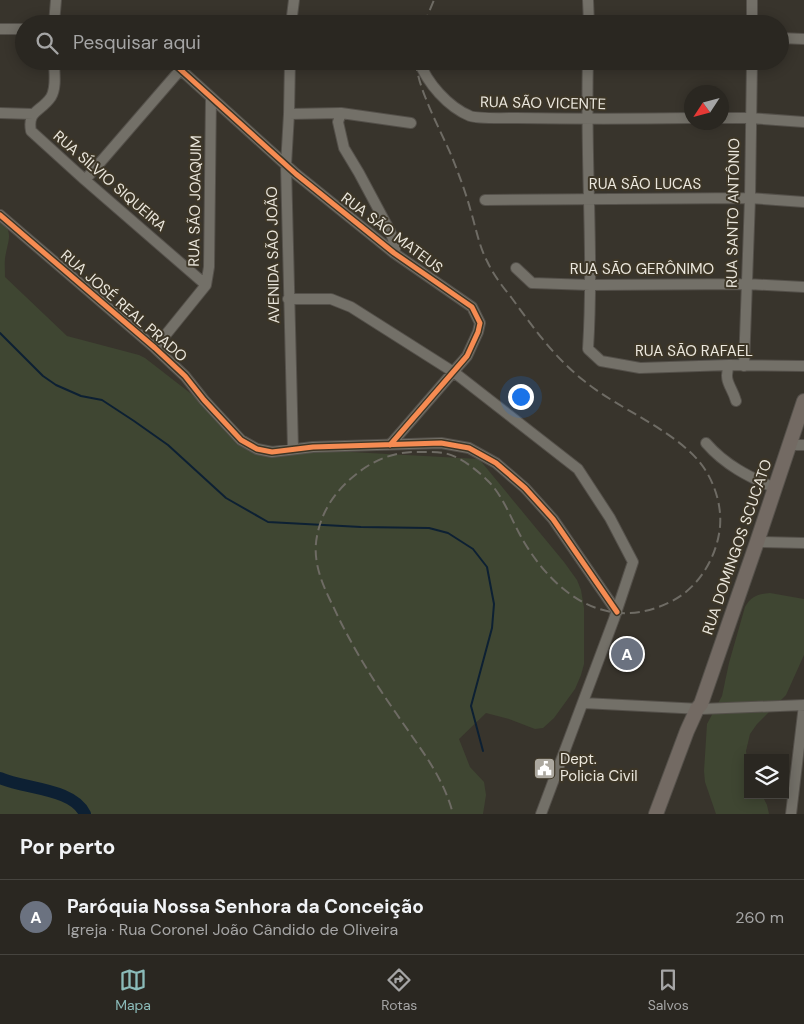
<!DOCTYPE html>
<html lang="pt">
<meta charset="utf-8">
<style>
:root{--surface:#2a2721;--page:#322f2a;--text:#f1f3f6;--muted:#a5a5a5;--line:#46443f;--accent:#8bbbb9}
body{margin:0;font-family:"DM Sans",sans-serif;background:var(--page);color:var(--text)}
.controls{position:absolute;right:15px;bottom:15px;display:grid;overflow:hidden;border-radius:0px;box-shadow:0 2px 12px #0003}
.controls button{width:45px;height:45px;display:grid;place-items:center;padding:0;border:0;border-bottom:1px solid var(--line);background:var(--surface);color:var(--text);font:25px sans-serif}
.compass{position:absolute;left:684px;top:85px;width:45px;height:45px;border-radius:50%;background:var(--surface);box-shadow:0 2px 12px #0003;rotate:234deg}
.you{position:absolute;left:520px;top:396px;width:18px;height:18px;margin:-12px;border:4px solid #fff;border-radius:50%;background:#1a73e8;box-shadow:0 0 0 8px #1a73e833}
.badge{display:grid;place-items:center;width:32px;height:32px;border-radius:50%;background:var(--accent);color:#fff;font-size:16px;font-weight:700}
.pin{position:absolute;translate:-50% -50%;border:2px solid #fff;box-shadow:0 1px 5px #0006}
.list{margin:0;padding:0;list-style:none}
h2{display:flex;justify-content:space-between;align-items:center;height:65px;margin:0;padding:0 20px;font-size:21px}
h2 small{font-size:16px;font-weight:400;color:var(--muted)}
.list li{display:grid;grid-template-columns:32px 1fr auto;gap:15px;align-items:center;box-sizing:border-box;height:75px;padding:0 20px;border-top:1px solid var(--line)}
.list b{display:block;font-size:19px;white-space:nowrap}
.list p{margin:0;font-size:16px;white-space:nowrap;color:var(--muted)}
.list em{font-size:16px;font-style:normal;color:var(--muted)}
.icon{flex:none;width:28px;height:28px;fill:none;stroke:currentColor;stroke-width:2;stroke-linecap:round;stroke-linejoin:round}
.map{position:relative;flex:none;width:804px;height:814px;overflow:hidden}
.search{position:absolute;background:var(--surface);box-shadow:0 2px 12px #0003;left:15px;right:15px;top:15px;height:55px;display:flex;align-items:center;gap:12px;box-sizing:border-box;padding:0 18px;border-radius:28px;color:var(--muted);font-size:19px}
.sheet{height:140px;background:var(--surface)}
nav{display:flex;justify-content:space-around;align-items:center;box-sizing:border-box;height:70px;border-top:1px solid var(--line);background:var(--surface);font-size:14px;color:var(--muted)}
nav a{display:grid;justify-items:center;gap:2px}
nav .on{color:var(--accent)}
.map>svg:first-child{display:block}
.green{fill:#3f4632}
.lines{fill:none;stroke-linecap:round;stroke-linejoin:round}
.stream{stroke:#0d2033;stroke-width:2}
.river{stroke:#0d2033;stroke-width:12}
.minor-casing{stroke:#54504a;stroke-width:12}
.major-casing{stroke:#54504a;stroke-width:16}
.minor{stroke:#737068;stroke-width:10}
.major{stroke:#736a63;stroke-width:14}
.rail{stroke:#6e6b64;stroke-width:2;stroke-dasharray:10 5;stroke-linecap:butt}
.cycleway-casing{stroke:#3d3627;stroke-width:8}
.cycleway{stroke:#f68b52;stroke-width:5}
.labels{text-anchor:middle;stroke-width:4;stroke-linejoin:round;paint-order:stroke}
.street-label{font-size:15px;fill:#ebe7dd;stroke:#3d3627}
.poi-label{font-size:15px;fill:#ebe7dd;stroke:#3d3627;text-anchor:start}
</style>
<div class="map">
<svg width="804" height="814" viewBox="0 0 804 814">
<rect width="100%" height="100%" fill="#38342c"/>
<path class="green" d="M0 220C13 232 9 237 6 253 4 260 5 269 5 277L67 336 139 355 145 358 260 447 479 459 564 562 577 580 581 590 584 608V664L581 675 575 689 554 718 543 728 535 729 509 719 486 713 459 739 470 767 484 782 486 795 483 814H0Z
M770 593 804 599V655L786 695 757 724 750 734 746 751 748 767V795H762L767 805 769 814H716L705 782 704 771 707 724 722 696 729 663 745 607C751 596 758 594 770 593Z"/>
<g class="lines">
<path class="stream" d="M0 333 43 376 56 385 81 396 102 400 134 421 168 445 226 498 268 522 361 527 429 528 448 533 473 549 487 567 494 604 492 628 471 706 483 751"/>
<path class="river" d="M0 778C24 789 73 788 85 814"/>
<defs>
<path id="minor" d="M588 0 589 24
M54 24 56 0
M291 24 294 0
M752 24V0
M0 29H24
M780 38 804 39
M54 61C54 72 57 87 51 97 41 112 27 110 31 131L85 180 206 285
M171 61 296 174 394 253 472 307 480 323 478 332 467 356 390 445
M290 61 289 114 286 165 293 449
M419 61C427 83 448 107 470 116 478 119 505 118 516 118 574 119 633 119 692 118
M588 61C585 157 594 254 588 349L601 361 640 368 729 365 804 366
M0 113 33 114
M341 113 338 122 344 148 359 173 390 231 394 242 395 249 394 253
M289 114 341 113 411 123
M722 118H750L804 122
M85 180 181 69
M485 200 750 198 804 202
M0 215 155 348 185 376 204 400 241 440 257 449 272 452 313 447 441 443 469 448 496 463 525 488 553 519 617 612
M516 268 532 283 590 285 747 284 804 287
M288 299H331L351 307 455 373 578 469 610 518 633 562 614 619 541 814
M155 348 206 285 209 267 211 97
M729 365C723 382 732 386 736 401
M744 366 750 198 752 61
M706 443C725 465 749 477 775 488
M789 445H804
M757 542 804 543
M583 703 701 709 804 705
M791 814 804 705"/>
<path id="major" d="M656 814 687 731 697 709 701 704 757 542 804 401"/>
</defs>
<use href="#minor" class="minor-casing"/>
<use href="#major" class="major-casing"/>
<use href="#minor" class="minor"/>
<use href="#major" class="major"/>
<path class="rail" d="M424 24 434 0
M416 61C417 88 441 131 452 157 459 175 466 193 471 212 476 228 479 246 487 261 493 274 502 286 511 297 532 326 554 357 583 380 617 408 668 427 697 459 714 478 724 508 719 534 714 562 696 590 670 602 608 633 556 595 524 542 512 522 504 496 487 480 476 469 459 456 444 453 437 452 429 452 422 452 402 451 383 456 366 467 341 484 323 505 317 536 312 561 322 584 333 606 350 643 372 679 396 713 418 746 443 775 453 814"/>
<defs>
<path id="cycleway" d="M171 61 296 174 394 253 472 307 480 323 478 332 467 356 390 445
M0 215 155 348 185 376 204 400 241 440 257 449 272 452 313 447 441 443 469 448 496 463 525 488 553 519 617 612"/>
</defs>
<use href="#cycleway" class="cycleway-casing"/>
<use href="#cycleway" class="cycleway"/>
</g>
<defs>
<symbol id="civic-square" viewBox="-11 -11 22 22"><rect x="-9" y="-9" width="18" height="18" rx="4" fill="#aca89f" stroke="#3d3627"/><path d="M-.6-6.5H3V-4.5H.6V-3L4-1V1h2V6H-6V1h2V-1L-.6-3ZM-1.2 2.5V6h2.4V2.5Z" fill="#fff"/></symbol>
</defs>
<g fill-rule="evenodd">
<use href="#civic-square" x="532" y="756" width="25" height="25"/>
</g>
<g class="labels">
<g class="street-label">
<text transform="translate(543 103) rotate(1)" y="5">RUA SÃO VICENTE</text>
<text transform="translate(110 181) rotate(41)" y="5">RUA SÍLVIO SIQUEIRA</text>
<text x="645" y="189">RUA SÃO LUCAS</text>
<text transform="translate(195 201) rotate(-89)" y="5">RUA SÃO JOAQUIM</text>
<text transform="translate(733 213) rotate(-89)" y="5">RUA SANTO ANTÔNIO</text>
<text transform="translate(392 233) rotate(37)" y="5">RUA SÃO MATEUS</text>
<text transform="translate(273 255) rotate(-91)" y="5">AVENIDA SÃO JOÃO</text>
<text x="642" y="274">RUA SÃO GERÔNIMO</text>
<text transform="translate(124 306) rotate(41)" y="5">RUA JOSÉ REAL PRADO</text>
<text x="694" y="356">RUA SÃO RAFAEL</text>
<text transform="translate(737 547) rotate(-71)" y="5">RUA DOMINGOS SCUCATO</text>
</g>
<g class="poi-label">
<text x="560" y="764">Dept.<tspan x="560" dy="17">Policia Civil</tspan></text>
</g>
</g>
</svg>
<div class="controls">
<button><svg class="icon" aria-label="layers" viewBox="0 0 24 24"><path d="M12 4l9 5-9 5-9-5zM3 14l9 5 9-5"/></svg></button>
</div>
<svg class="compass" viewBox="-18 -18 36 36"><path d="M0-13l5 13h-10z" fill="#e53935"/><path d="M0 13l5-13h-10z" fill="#a5a5a5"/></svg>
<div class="you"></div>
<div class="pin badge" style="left:627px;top:654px;background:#6b7280">A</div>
<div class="search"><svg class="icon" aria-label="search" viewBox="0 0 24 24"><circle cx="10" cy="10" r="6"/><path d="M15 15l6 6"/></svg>Pesquisar aqui</div>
</div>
<section class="sheet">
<h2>Por perto<small></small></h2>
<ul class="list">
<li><span class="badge" style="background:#6b7280">A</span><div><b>Paróquia Nossa Senhora da Conceição</b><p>Igreja · Rua Coronel João Cândido de Oliveira</p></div><em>260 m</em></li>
</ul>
</section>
<nav>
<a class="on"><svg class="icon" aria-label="map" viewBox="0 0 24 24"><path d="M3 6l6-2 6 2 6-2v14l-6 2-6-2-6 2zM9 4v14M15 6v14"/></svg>Mapa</a>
<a><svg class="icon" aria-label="directions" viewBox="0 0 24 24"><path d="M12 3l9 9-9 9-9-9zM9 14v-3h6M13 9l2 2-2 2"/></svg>Rotas</a>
<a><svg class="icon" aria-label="saved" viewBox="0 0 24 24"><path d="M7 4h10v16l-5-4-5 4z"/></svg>Salvos</a>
</nav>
